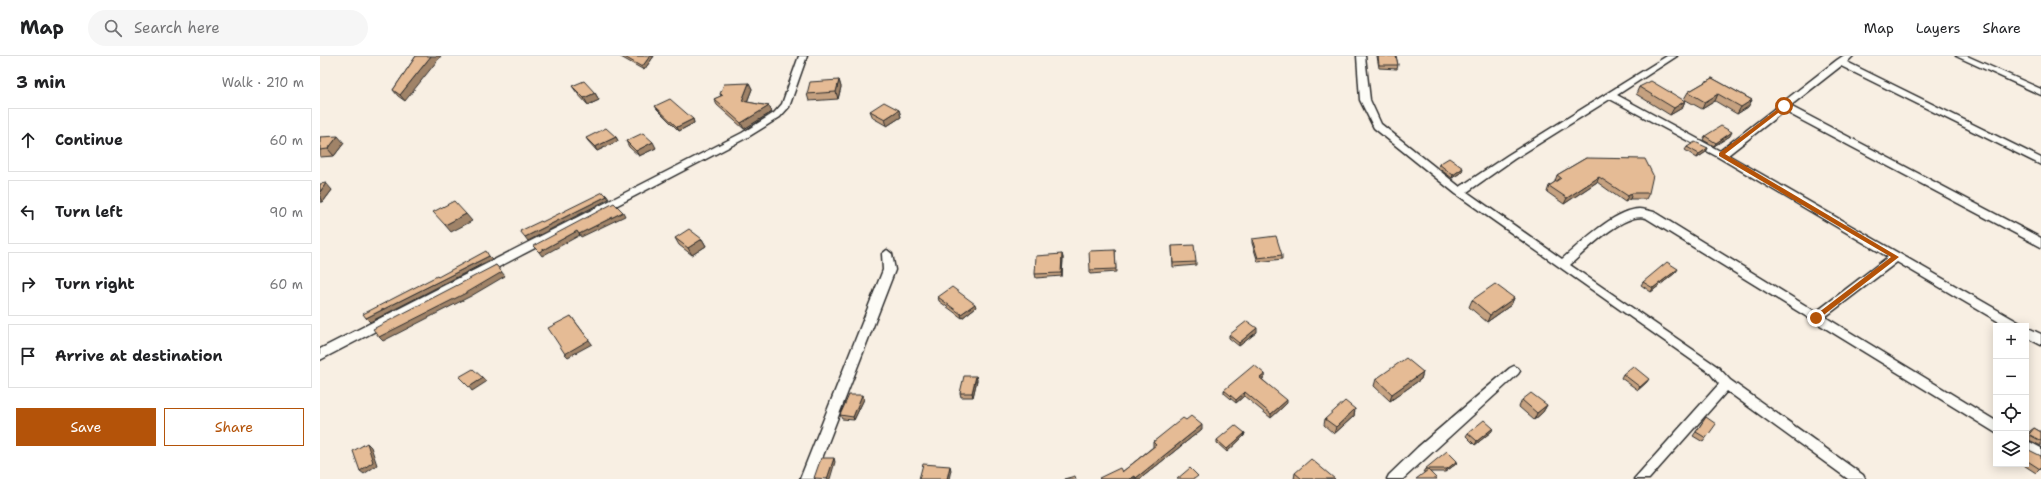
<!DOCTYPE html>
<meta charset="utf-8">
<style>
:root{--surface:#fff;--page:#f6f6f6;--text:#202124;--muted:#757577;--line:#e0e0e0;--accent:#b45309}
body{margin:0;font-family:"Shantell Sans",sans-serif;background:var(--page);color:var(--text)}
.controls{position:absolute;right:12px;bottom:12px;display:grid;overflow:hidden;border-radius:0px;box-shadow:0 2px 10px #0003}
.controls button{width:36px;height:36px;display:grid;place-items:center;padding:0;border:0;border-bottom:1px solid var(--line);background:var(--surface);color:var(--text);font:20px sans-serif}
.stop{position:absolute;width:12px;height:12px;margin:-9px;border:3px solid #b45309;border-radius:50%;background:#fff}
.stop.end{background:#b45309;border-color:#fff;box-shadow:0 1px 4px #0008}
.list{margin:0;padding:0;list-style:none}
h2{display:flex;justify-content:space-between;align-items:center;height:52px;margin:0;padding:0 16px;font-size:17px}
h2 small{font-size:13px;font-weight:400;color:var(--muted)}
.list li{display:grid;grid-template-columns:26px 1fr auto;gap:12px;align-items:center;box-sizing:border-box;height:64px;margin:0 8px 8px;padding:0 8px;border:1px solid var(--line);border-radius:0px}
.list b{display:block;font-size:15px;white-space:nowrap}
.list em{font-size:13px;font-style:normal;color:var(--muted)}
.actions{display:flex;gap:8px;padding:12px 16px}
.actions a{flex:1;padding:9px 0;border:1px solid var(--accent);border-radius:0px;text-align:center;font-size:14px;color:var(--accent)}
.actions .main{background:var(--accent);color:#fff}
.icon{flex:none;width:22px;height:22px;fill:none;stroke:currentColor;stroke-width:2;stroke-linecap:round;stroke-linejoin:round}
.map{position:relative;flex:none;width:1721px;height:423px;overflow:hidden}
header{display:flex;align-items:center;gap:24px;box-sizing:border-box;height:56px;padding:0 20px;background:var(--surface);border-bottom:1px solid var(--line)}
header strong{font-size:19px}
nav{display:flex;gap:22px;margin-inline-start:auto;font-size:14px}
.search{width:280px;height:36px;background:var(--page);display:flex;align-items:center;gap:10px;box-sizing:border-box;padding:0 14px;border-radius:22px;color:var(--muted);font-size:15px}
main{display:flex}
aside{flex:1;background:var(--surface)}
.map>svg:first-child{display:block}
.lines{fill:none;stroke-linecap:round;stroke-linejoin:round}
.street-casing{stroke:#2b2b2b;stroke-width:3}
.street{fill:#fdfcf7;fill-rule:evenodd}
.wall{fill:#c5a180;stroke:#2b2b2b}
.shaded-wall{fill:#a08368;stroke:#2b2b2b}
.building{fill:#e5bb95;stroke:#2b2b2b}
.route{fill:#b45309}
</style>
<header>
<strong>Map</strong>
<div class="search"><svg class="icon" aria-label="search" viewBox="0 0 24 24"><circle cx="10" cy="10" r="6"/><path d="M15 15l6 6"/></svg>Search here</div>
<nav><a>Map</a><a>Layers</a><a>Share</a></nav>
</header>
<main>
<aside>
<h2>3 min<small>Walk · 210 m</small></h2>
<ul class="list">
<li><svg class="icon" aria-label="ahead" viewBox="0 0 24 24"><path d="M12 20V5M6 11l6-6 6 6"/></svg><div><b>Continue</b></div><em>60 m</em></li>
<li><svg class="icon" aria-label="left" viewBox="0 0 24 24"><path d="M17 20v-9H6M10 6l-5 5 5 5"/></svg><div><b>Turn left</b></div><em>90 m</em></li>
<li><svg class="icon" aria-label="right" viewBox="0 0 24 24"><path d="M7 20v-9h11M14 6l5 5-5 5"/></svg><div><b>Turn right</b></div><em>60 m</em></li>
<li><svg class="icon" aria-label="arrive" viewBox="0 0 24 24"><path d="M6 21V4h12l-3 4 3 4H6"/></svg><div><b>Arrive at destination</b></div></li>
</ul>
<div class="actions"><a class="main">Save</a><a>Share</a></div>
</aside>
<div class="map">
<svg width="1721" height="423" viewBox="0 0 1721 423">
<rect width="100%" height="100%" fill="#f8efe3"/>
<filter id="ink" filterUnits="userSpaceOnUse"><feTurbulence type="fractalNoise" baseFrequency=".025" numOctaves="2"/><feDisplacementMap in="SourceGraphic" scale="8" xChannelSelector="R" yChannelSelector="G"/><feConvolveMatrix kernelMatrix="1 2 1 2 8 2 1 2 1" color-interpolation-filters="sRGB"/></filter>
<g filter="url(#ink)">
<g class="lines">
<defs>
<path id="street" d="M479 0H487L469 51 460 61 428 81 0 304V293L422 77 454 57 462 48Z
M1037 0H1045L1050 44 1061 68 1140 131 1188 99 1347 0H1357L1297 39 1400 95 1517 4 1523 0H1533L1527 6 1721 102V109L1521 10 1470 50 1721 182V191L1464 55 1408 99 1700 267 1702 270H1686L1577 206 1505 261 1676 365V377L1326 162C1305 155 1265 195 1250 209L1398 311 1410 324 1543 419 1545 423H1528L1407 335 1329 423H1314L1399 328 1390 317 1136 138 1054 72 1040 44ZM1290 43 1398 101 1568 201 1496 256 1334 156C1329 155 1324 153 1319 153 1294 154 1260 188 1242 203L1147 136 1194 103Z
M1636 0H1647L1721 33V39Z
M567 194 572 198 575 214 494 423H480L563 214 562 198Z
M1706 271 1721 278V289L1706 281Z
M1194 310 1198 312 1200 315 1198 318 1083 423H1067L1069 419 1098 391 1190 312Z
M1706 384 1721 392V405L1706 397Z"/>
</defs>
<use href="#street" class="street-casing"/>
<use href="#street" class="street"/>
</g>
<path class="wall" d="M96 0 85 45 78 40 73 34Z
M299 0H334L324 14Z
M1057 0H1076L1078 9 1077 13 1059 12Z
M1392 22 1432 44 1428 51 1417 58 1395 45 1382 53 1364 43 1368 36Z
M519 24 521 31 518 43 489 45 487 38Z
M429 27 432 33 427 46 449 50 452 56 424 73 397 49 394 43 401 40 400 38Z
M252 30 275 37 279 44 268 49 257 37Z
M1319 31 1365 45 1362 52 1350 59 1316 38Z
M335 50 373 63 374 67 359 75 337 53Z
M579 54 581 61 567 70 553 62 550 55Z
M1385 80H1410L1394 90 1383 84Z
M0 81 24 87 14 100 0 101Z
M296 81 298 85 277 95 268 85 266 82Z
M306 85 336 92 319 100 309 91Z
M1367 91 1388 92 1386 96 1377 102 1365 94Z
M1266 102 1329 137 1326 143H1310L1305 146 1277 126 1244 148 1227 136 1229 130 1235 126V125L1237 119Z
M1119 108 1142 116 1132 122 1118 112Z
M0 128 12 134 3 146H0Z
M355 182 382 183 386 190 372 199 359 189Z
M932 183 962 199V203L938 206 932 187Z
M852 190 876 206V209L853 211Z
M795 194 796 216 770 218V214Z
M742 198 743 202 742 220 716 222 715 218Z
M1358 213 1355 217 1331 236 1321 229 1323 226Z
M618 241 656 251 642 262 619 245Z
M1194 242 1191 249 1167 266 1149 251 1152 244Z
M937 276 919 290 909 282V279Z
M1103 316 1101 323 1070 345 1054 330 1056 323Z
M945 318V321L942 323 967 347 951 362 924 340 916 347 904 337V334Z
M1303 318 1327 326 1318 334 1301 322Z
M656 320 657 324 653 341H641L640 337Z
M544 343 534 364 522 363 520 359Z
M1202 344 1227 349 1223 356 1214 364 1199 351Z
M1035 353 1034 360 1014 378 1004 369 1005 363Z
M1386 361V382L1383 386 1373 380Z
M866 364 882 373 820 423H779L802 416 833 391V386Z
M1714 372 1721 376V390L1709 384V394L1720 413 1716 417 1702 408H1706V380L1710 375Z
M1172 375 1155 389 1146 380 1148 377Z
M925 377 924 380 907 396 897 387V384Z
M1137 405 1136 408 1125 416H1103L1105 413Z
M975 417 1015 423H974Z"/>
<path class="shaded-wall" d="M111 0H121L85 45 80 39Z
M330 0H334L324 14 322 11Z
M519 24 521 31 518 43 516 36Z
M429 27 432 33 425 51 422 45Z
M275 37 279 44 268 49 264 42Z
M1398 38 1395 45 1382 53 1385 46Z
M1432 44 1428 51 1417 58 1421 51Z
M1365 45 1362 52 1350 59 1354 52Z
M449 50 452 56 424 73 421 67Z
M579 54 581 61 567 70 565 63Z
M373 63 374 67 359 75 357 71Z
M1412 76 1410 80 1394 90 1396 87Z
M18 80 24 87 14 100 8 93Z
M296 81 298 85 277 95 275 91Z
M333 86 336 92 319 100 316 95Z
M1388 92 1386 96 1377 102 1379 98Z
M1143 112 1142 116 1132 122 1133 119Z
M1279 121 1277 126 1244 148 1247 142Z
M6 127 12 134 3 146 0 142V136Z
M1312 137 1310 143 1305 146 1308 140Z
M287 140 289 143 208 185 205 181Z
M303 156 305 160 261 181 259 178Z
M146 158 152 165 131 176 125 169Z
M257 175 260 179 222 200 219 196Z
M382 183 386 190 372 199 368 192Z
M742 198 743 202 742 220 741 217Z
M169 200 172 203 50 266 46 262Z
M176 209 185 220 151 240 63 285 59 281Z
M1358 213 1355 217 1331 236 1333 232Z
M1194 242 1191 249 1167 266 1170 259Z
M655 248 656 251 642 262 641 258Z
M251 260 272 288 248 301 245 298Z
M937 272V276L919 290V287Z
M1103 316 1101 323 1070 345 1072 338Z
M945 318V321L940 325V322Z
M656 320 657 324 653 341 652 337Z
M163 322 166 326 152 335 149 331Z
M1329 323 1327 326 1318 334 1320 331Z
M925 336 924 340 916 347V344Z
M542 339 544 343 534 364 533 361Z
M967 344V347L951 362V358Z
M1227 349 1223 356 1214 364 1217 357Z
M1035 353 1034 360 1014 378 1016 371Z
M882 369V373L820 423H816V422Z
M1173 372 1172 375 1155 389 1157 385Z
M925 377 924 380 907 396V393Z
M47 387 51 391 57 409 44 418 40 415Z
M514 402 515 406 510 423H507Z
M1137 405 1136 408 1125 416 1127 413Z
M630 410 631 414 629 423H627Z
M815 420V423H810Z"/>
<path class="building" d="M96 0H111L80 39 73 34Z
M303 0H330L322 11Z
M1058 0H1076L1078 9H1059Z
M1392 22 1432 44 1421 51 1398 38 1385 46 1368 36Z
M519 24 516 36 487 38 490 26Z
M264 25 275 37 264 42 252 30Z
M1331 25 1365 45 1354 52 1319 31Z
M429 27 422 45 449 50 421 67 394 43 403 39 400 38 404 28Z
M350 43 373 63 357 71 335 50Z
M564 46 579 54 565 63 550 55Z
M1401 70 1412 76 1396 87 1385 80Z
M286 72 296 81 275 91 266 82Z
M323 77 333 86 316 95 306 85Z
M18 80 8 93 0 94V81Z
M1375 86 1388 92 1379 98 1367 91Z
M1129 102 1143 112 1133 119 1119 108Z
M1266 102 1325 103 1333 119 1329 137H1312L1308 140 1279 121 1247 142 1229 130 1241 122 1237 119Z
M6 127 0 136V128Z
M283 136 287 140 205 181 200 175 221 165 222 166Z
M134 145 146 158 125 169 113 156Z
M294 147 303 156 259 178 257 175 219 196 213 190Z
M369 173 382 183 368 192 355 182Z
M956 180 962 199 938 202 932 183Z
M874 189 876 206 853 207 852 190Z
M795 194 796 213 770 214 769 195Z
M166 195 169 200 46 262 43 258 117 220 118 221Z
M742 198 741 217 715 218 716 200Z
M1347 206 1358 213 1333 232 1323 226Z
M176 209 182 216 148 236 59 281 53 273Z
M1175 228 1194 242 1170 259 1152 244Z
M632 231 655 248 641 258 618 241Z
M251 260 269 284 245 298 228 272Z
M927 265 937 272 919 287 909 279Z
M1086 302 1103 316 1072 338 1056 323Z
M934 309 945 318 940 322 967 344 951 358 925 336 916 344 904 334Z
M1313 310 1329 323 1320 331 1303 318Z
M153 313 163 322 149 331 139 321Z
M644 320H656L652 337H640Z
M1211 337 1227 349 1217 357 1202 344Z
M529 339H542L533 361 520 359Z
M1025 345 1035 353 1016 371 1005 363Z
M871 360 882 369 816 422 815 420 810 423H780L779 422 800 412 802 416 836 389 833 386 863 362 866 364Z
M1386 361 1396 368 1386 382 1376 376Z
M1164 364 1173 372 1157 385 1148 377Z
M915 369 925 377 907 393 897 384Z
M1714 372 1721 376V385L1710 379 1709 394 1721 400V412L1720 413 1706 404V382Z
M47 387 53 406 40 415 33 395Z
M1127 395 1137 405 1127 413H1105Z
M501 402H514L507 423 494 422Z
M991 403 1015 423H982L975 417Z
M603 408 630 410 627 423H599Z
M870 412 878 420 874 423H857Z
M1108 414 1117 423H1096Z
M755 420 756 423H744Z"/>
</g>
<path class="route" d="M1463 49 1467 50 1405 98 1579 201 1496 265 1493 262 1494 260 1571 201 1399 100V97Z"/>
</svg>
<div class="controls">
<button>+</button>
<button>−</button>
<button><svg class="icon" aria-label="locate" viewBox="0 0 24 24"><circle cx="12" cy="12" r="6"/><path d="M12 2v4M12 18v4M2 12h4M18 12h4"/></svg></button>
<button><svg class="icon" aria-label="layers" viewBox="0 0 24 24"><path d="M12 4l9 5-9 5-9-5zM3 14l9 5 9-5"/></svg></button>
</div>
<div class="stop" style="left:1464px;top:50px"></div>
<div class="stop end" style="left:1496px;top:262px"></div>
</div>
</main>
